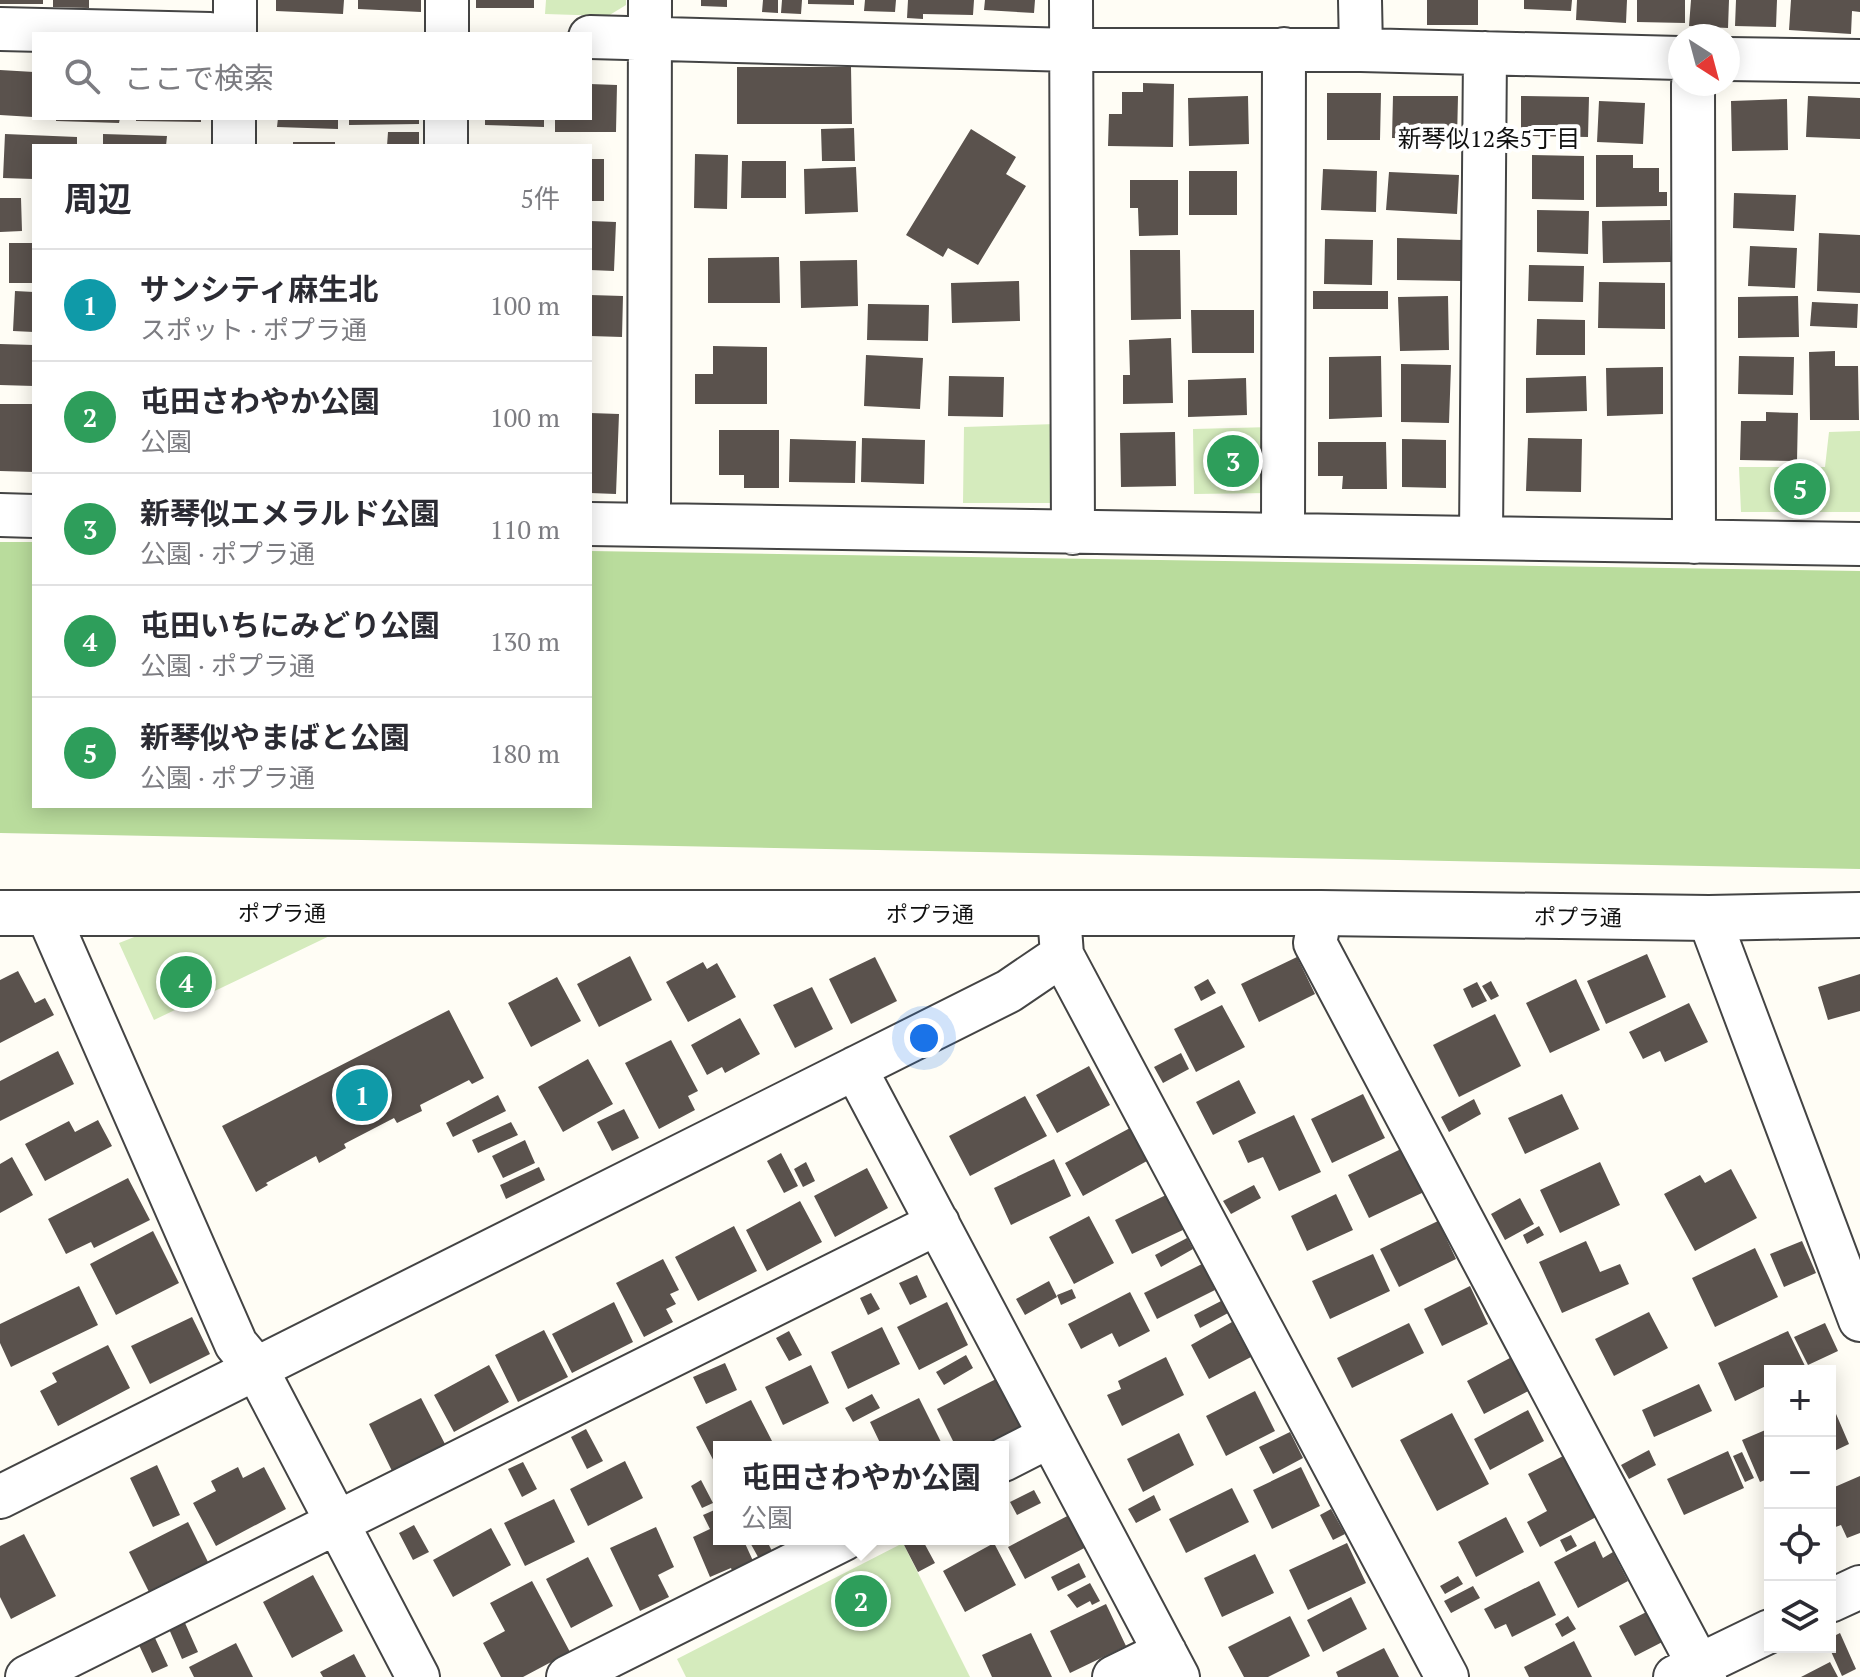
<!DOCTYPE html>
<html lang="ja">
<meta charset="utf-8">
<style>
:root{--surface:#fff;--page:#f7f7f7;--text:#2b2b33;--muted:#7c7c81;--line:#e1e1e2;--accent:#c4262e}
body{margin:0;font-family:"PT Serif","Noto Sans JP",serif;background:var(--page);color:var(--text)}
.controls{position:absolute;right:24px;bottom:24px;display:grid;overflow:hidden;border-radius:0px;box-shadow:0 4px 20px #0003}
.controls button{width:72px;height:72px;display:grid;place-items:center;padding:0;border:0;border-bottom:2px solid var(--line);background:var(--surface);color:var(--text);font:40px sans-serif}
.compass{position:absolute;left:1668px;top:24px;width:72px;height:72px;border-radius:50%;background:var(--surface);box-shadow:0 4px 20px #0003;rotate:144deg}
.you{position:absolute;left:924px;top:1038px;width:28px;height:28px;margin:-20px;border:6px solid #fff;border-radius:50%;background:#1a73e8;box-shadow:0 0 0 12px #1a73e833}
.badge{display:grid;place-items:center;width:52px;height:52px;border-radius:50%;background:var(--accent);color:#fff;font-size:26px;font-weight:700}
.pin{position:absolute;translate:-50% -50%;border:4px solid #fff;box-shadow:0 2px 8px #0006}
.popup{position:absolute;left:713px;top:1441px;width:296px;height:104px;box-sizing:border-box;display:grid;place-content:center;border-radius:0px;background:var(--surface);filter:drop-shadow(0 2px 6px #0005);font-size:26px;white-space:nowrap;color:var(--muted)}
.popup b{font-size:30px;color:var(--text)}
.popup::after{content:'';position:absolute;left:50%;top:100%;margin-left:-16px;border:16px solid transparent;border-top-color:var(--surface)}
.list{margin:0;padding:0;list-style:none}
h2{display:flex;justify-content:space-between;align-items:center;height:104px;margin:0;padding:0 32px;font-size:34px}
h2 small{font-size:26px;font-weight:400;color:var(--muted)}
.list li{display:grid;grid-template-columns:52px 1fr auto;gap:24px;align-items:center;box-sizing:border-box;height:112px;padding:0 32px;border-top:2px solid var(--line)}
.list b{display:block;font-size:30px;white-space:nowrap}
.list p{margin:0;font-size:26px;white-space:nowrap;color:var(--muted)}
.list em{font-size:26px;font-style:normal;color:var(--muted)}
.icon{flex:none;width:44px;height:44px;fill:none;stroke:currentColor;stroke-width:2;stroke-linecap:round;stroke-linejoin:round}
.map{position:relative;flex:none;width:1860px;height:1677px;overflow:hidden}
.search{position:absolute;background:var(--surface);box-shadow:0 4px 20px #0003;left:32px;top:32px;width:560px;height:88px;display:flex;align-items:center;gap:20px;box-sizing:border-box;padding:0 28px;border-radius:0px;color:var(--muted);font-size:30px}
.panel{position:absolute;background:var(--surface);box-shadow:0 4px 20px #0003;left:32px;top:144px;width:560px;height:664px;border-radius:0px}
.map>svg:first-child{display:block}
.green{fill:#d5ebbd}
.forest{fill:#b9dc9c}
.building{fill:#5a524d}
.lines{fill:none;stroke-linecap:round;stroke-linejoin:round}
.minor-casing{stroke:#444;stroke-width:46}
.tertiary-casing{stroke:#444;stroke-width:48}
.minor{stroke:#fff;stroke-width:42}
.tertiary{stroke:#fff;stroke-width:44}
.labels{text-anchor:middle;stroke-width:8;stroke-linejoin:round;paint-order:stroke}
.street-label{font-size:22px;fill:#111;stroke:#fff}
.neighbourhood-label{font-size:24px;fill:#111;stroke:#fff}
</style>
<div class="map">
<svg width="1860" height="1677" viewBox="0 0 1860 1677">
<rect width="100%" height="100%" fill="#fffdf5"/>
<path class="green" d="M546 0H626V5L608 16 545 14Z
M1056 424V503H963L964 427Z
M1272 427 1271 493 1194 494 1193 429Z
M1860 431V512H1741L1739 467H1825L1829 432Z
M342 930 154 1020 119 943 147 932Z
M903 1543 970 1677H686L677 1659Z"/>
<path class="forest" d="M0 542H34V806H590V551L1860 571V869L0 833Z"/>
<path class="building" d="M0 0H43V4H0Z
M53 0H89V8L53 7Z
M276 0H344L343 14 276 11Z
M358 0H421V12L358 9Z
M476 0H534V8H476Z
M701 0H727V7L701 6Z
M763 0H778V13L762 12Z
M782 0H802L801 14 781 13Z
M808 0H854V5L808 4Z
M865 0H896L895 12 864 11Z
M908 0H974L973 15 923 14V19L907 18Z
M985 0H1035L1034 13 984 10Z
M1427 0H1478V25H1427Z
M1524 0H1572L1571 11 1524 9Z
M1577 0H1627L1626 23 1576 20Z
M1637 0H1685V23L1637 22Z
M1691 0H1729L1728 28 1689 26Z
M1736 0H1777L1776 27 1735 26Z
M1791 0H1860V12L1852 11 1851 34 1789 30Z
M737 67H851L852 124H737Z
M0 70 34 72 33 117 0 115Z
M1143 83 1174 84 1173 147 1108 146 1109 114H1122V92H1143Z
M590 84 617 85 616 132H555V118H590Z
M1327 93H1381L1380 140H1327Z
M1248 96 1249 144 1189 146 1188 98Z
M1393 96H1458L1457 139 1392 138Z
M1521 96 1589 97 1588 137 1521 136Z
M1808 96 1860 98V139L1806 137Z
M1787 99 1788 150 1732 151 1731 101Z
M1599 101 1645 103 1643 144 1597 142Z
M56 118H120L119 123 56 121Z
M136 118H201V122L136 121Z
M278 118H338V129L277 127Z
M349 118H419V124L349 125Z
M485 118H544V127L485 125Z
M854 128 855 161H822L821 129Z
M971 129 1016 157 1006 174 1026 186 978 265 948 248 943 257 906 235Z
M388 132H419V146H387Z
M5 134 77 137V146H34V179L3 178Z
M103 134 167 136 166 146H103Z
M293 142H335V146H293Z
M695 154 728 155 727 209 694 208Z
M1532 155 1584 156V200L1532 199Z
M1596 155H1633V168H1659V192H1667V206L1596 207Z
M590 159H604V201H590Z
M742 161H786V198H741Z
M856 167 858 212 805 214 804 169Z
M1323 169 1377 171 1376 212 1321 210Z
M1189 171H1237V215H1189Z
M1389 172 1459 175 1457 214 1386 210Z
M1130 180H1178V235L1139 236 1138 208H1130Z
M1734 193 1796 195 1794 231 1733 228Z
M0 198H21L22 231 0 232Z
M1537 210 1589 211 1588 254 1537 252Z
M1670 220 1671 262 1603 263 1602 221Z
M590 221 616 222 614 271 590 270Z
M1819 233 1860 235V293L1817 291Z
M1397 238 1462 240 1461 281 1397 280Z
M1325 239 1373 240 1372 285 1324 284Z
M9 243H34V283H9Z
M1750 246 1797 248 1795 288 1748 286Z
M1130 250H1180L1181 319 1131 320Z
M779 257 780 303H708V258Z
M857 260 858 306 801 308 800 261Z
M1529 265 1584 266 1583 302 1528 301Z
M1019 281 1020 321 952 323 951 283Z
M1599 282 1665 283V329L1598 328Z
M15 291 34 292V332L13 331Z
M1313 291H1388V309H1313Z
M590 295 623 296 622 337 590 336Z
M1448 296 1449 350 1400 351 1398 297Z
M1798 296 1799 337 1738 338V297Z
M1812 302 1858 304 1857 328 1810 326Z
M868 304 929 305 928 341 867 340Z
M1191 310H1254V353H1192Z
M1537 319 1585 320V355H1536Z
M1171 338 1173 403 1123 404V375H1130L1129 340Z
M0 344 34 345V386L0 385Z
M713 346 767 347V404H695V374H713Z
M1835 351V366H1858L1859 420H1810L1809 352Z
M866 355 923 358 920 409 864 406Z
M1381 356 1382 417 1329 419V357Z
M1739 356 1794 357 1793 395 1738 394Z
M1401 364 1451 365 1449 423 1401 422Z
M1663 367V414L1607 416 1606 368Z
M949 376 1004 377 1003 417 948 416Z
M1586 376 1587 411 1526 413V378Z
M1246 378 1247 415 1188 417V380Z
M0 404H34V472L0 471Z
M1766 412 1798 413 1797 461 1740 460 1741 421H1766Z
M590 413 619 414 616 494 590 493Z
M719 430H779V488H744V475H719Z
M1175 432 1176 486 1121 487 1120 433Z
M862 438 925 440 924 484 861 482Z
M1528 438 1582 439 1581 492 1526 491Z
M790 439 856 441 855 483 789 482Z
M1402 439 1446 440V488L1402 487Z
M1318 442H1386L1387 489H1342L1343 476H1318Z
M1647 954 1666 997 1606 1024 1587 981Z
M630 956 652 1000 599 1027 577 984Z
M875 957 897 1001 851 1024 829 979Z
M1297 957 1315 994 1259 1022 1241 984Z
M703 962 707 969 717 963 736 997 688 1022 666 982Z
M18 971 35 1003 45 998 54 1015 0 1043V980Z
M1860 974V1011L1828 1020 1818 987Z
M557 977 581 1021 531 1047 508 1003Z
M1208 979 1216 993 1201 1001 1194 987Z
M1576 979 1600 1030 1550 1053 1526 1003Z
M1491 981 1499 996 1491 1000 1482 986Z
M1477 982 1487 1001 1472 1008 1463 989Z
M812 987 833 1029 795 1048 773 1005Z
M1689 1003 1708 1042 1665 1062 1660 1051 1643 1059 1629 1032Z
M1222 1005 1245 1047 1196 1072 1174 1029Z
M449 1010 484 1078 472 1084 469 1080 420 1105 422 1111 397 1123 394 1118 344 1144 346 1148 319 1163 316 1156 266 1183 268 1185 256 1192 222 1126Z
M1495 1014 1521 1066 1459 1097 1433 1045Z
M740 1018 760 1054 725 1073 722 1067 707 1075 691 1045Z
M671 1040 698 1091 688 1096 695 1110 659 1129 625 1063Z
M58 1051 74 1084 0 1121V1081Z
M1181 1053 1189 1069 1163 1083 1154 1067Z
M588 1059 613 1104 563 1132 538 1087Z
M1089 1066 1110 1105 1057 1133 1036 1095Z
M1239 1080 1256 1113 1213 1135 1196 1102Z
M1363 1094 1385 1138 1332 1163 1311 1119Z
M1562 1094 1579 1129 1525 1154 1508 1118Z
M498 1095 506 1111 453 1137 446 1123Z
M1025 1096 1047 1136 970 1176 949 1136Z
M1474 1099 1481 1114 1449 1132 1441 1117Z
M624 1109 639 1138 612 1151 597 1122Z
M1294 1115 1321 1172 1279 1191 1263 1157 1248 1163 1238 1141Z
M98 1120 112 1146 45 1181 25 1144 69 1121 75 1132Z
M511 1122 518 1135 478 1153 472 1140Z
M1130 1128 1147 1161 1083 1196 1065 1163Z
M525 1140 535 1163 503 1178 492 1156Z
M1403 1148 1424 1192 1369 1218 1348 1175Z
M781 1153 798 1186 784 1193 767 1161Z
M12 1157 33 1195 0 1213V1164Z
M1054 1159 1071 1196 1011 1225 994 1188Z
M806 1162 815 1181 803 1187 794 1169Z
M1600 1162 1620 1205 1560 1233 1540 1190Z
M539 1167 545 1180 506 1199 500 1185Z
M867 1168 888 1208 835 1237 814 1196Z
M1731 1169 1757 1218 1695 1251 1664 1194 1700 1175 1705 1183Z
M128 1178 150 1220 94 1248 91 1242 66 1254 48 1219Z
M1254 1185 1261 1198 1231 1214 1223 1201Z
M1168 1194 1185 1229 1132 1254 1115 1220Z
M1336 1194 1353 1230 1307 1251 1291 1216Z
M1520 1198 1534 1224 1505 1240 1491 1214Z
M800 1201 822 1242 767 1271 746 1230Z
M1089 1216 1114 1263 1074 1284 1049 1237Z
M1438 1221 1456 1259 1399 1287 1380 1249Z
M734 1226 757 1271 698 1301 675 1257Z
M1539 1226 1544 1235 1527 1244 1523 1235Z
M153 1231 179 1283 116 1315 90 1264Z
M1187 1238 1193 1249 1161 1267 1155 1255Z
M1586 1241 1600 1272 1620 1264 1629 1284 1562 1313 1539 1262Z
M1802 1241 1816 1273 1784 1287 1770 1254Z
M1755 1248 1778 1297 1715 1327 1692 1278Z
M1373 1254 1390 1291 1330 1319 1312 1281Z
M663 1259 679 1290 670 1294 676 1304 666 1309 673 1322 644 1337 616 1283Z
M1202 1264 1215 1290 1157 1319 1144 1293Z
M917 1275 927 1297 910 1305 899 1283Z
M1049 1281 1057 1297 1025 1315 1016 1299Z
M79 1286 98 1325 11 1367 0 1343V1324Z
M1470 1286 1488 1324 1442 1346 1424 1309Z
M1072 1289 1076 1298 1061 1305 1057 1295Z
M1130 1292 1150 1331 1119 1347 1112 1333 1081 1349 1068 1324Z
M871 1293 880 1309 868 1315 860 1298Z
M1223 1300 1230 1312 1200 1328 1194 1315Z
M614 1302 633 1342 572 1373 552 1334Z
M947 1302 968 1345 919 1370 897 1327Z
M1649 1312 1668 1348 1614 1376 1595 1339Z
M192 1317 210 1354 150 1384 131 1346Z
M1232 1322 1251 1357 1209 1379 1191 1345Z
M1409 1323 1424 1353 1352 1388 1337 1358Z
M1825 1323 1838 1351 1808 1365 1794 1337Z
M882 1327 900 1364 848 1389 831 1352Z
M544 1330 568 1377 518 1402 495 1355Z
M789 1331 802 1355 789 1361 776 1338Z
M1788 1331 1806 1368 1799 1371H1770V1384L1735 1401 1718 1363Z
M108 1345 130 1388 58 1426 40 1391 57 1382 52 1373Z
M1523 1351 1540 1385 1484 1414 1467 1381Z
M966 1355 973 1368 944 1385 936 1372Z
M1166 1357 1184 1395 1122 1426 1107 1395 1121 1389 1118 1381Z
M725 1363 737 1390 706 1404 693 1377Z
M489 1365 509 1402 454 1432 434 1395Z
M811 1365 829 1403 783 1425 765 1387Z
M1000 1377 1024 1425 981 1447H956L937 1409Z
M1699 1384 1712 1411 1654 1437 1642 1410Z
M1255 1391 1275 1431 1226 1456 1206 1416Z
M872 1394 880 1408 853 1422 845 1408Z
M421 1398 445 1444 392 1471 369 1424Z
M919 1398 943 1446 882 1447 870 1422Z
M751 1400 772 1441 760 1447H719V1471L696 1427Z
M1830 1400 1849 1444 1830 1453Z
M1528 1410 1544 1441 1490 1470 1474 1439Z
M1452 1413 1489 1484 1437 1511 1400 1440Z
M1770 1428V1478L1760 1482 1742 1440Z
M586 1429 603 1461 587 1469 571 1437Z
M1290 1432 1303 1458 1273 1474 1259 1447Z
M1179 1433 1194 1465 1143 1492 1127 1459Z
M1649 1450 1656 1465 1629 1479 1621 1465Z
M1728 1451 1744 1488 1684 1515 1667 1479Z
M1742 1452 1754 1478 1745 1482 1733 1456Z
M1565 1455 1598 1516 1540 1547 1527 1522 1547 1511 1528 1474Z
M625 1461 643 1498 588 1526 570 1489Z
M523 1462 537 1489 522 1497 508 1469Z
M157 1465 180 1515 153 1527 130 1478Z
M238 1467 243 1478 264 1467 286 1509 216 1546 193 1503 216 1491 211 1481Z
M1301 1467 1320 1506 1272 1529 1253 1490Z
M1860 1476V1533L1847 1538 1841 1525 1830 1529V1489Z
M701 1480 713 1503 702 1508 691 1486Z
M1232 1488 1249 1522 1186 1553 1169 1519Z
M1034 1490 1041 1503 1017 1515 1010 1502Z
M1154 1495 1161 1510 1136 1523 1128 1509Z
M554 1499 575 1542 525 1566 504 1523Z
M719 1508V1539H743L754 1563 733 1573 731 1568 710 1577 693 1537 710 1529 703 1515Z
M1331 1509 1345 1534 1333 1540 1320 1515Z
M1075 1512 1092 1544 1025 1579 1008 1547Z
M1506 1517 1524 1552 1476 1577 1458 1542Z
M188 1522 209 1564 150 1594 129 1552Z
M414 1525 429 1552 413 1560 399 1533Z
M656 1527 674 1567 658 1575 669 1597 640 1611 610 1548Z
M491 1528 511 1565 453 1597 433 1560Z
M24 1534 56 1596 11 1619 0 1597V1546Z
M1571 1535 1577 1546 1566 1552 1560 1540Z
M748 1539H766L775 1557 762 1564Z
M911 1539H922L935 1563 918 1572 903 1543Z
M1595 1541 1603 1558 1613 1552 1628 1581 1578 1608 1554 1562Z
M994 1543 1016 1585 965 1612 943 1571Z
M1347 1543 1366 1583 1308 1610 1289 1570Z
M1255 1554 1274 1593 1222 1617 1204 1578Z
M588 1557 613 1606 571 1628 546 1579Z
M1079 1563 1086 1577 1058 1591 1051 1577Z
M313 1575 343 1631 292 1658 263 1602Z
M1458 1576 1463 1584 1445 1594 1440 1586Z
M532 1581 570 1652 523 1677H501L483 1643 505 1631 490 1603Z
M1539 1581 1556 1615 1512 1637 1506 1624 1495 1629 1484 1609Z
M1090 1583 1100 1601 1092 1605 1090 1601 1077 1608 1067 1595Z
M1473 1586 1480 1598 1451 1613 1444 1601Z
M1351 1597 1367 1629 1323 1652 1307 1620Z
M1106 1604 1126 1646 1070 1673 1050 1631Z
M1660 1605 1676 1635 1635 1656 1619 1626Z
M1290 1616 1310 1656 1268 1677H1244L1228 1647Z
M1568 1616 1576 1629 1562 1637 1555 1624Z
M185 1623 198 1652 182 1659 169 1629Z
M1031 1633 1052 1677H992L982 1655Z
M1840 1633 1856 1669 1842 1676 1829 1647 1830 1638Z
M155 1638 168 1666 152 1673 139 1645Z
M1574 1641 1592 1677H1529L1524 1667Z
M236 1643 253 1677H194L189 1667Z
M1384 1648 1399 1677H1338L1336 1672Z
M354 1654 366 1677H323L320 1672Z
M1830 1662 1838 1677H1801Z"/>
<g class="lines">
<defs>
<path id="minor" d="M1071 0 1073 533
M1360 0 1361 50
M0 29 210 34
M235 34V0
M447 34V0
M590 37 1072 50H1361L1680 58
M1728 59 1860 61
M1693 84 1694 542
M234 146V118
M446 146V118
M0 515 34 516
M590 524 1860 544
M649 525 650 0
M1283 535 1284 49
M1481 536 1485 53
M47 913 236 1344 256 1368 418 1677
M1321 913 1315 943 1705 1677
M1709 918 1860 1320
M1062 955 1447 1677
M855 1068 1178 1677
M1003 1460 1050 1436
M0 1497 1009 991 1062 955 1059 914
M1830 1601 1860 1587
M27 1677 938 1223
M568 1677 844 1539
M1114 1677 1165 1652
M1675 1677 1770 1631"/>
<path id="tertiary" d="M0 913H1321L1709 918 1860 915"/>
</defs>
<use href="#minor" class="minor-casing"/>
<use href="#tertiary" class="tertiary-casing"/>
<use href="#minor" class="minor"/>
<use href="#tertiary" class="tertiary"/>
</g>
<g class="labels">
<g class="street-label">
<text x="282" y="921">ポプラ通</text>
<text x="930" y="922">ポプラ通</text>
<text transform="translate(1578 917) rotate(1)" y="8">ポプラ通</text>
</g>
<g class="neighbourhood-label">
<text x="1489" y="147">新琴似12条5丁目</text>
</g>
</g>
</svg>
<div class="controls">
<button>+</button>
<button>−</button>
<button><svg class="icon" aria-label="locate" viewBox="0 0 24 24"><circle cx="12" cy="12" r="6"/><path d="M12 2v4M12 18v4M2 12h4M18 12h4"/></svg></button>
<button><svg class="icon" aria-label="layers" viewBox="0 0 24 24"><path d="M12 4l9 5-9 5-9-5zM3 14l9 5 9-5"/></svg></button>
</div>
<svg class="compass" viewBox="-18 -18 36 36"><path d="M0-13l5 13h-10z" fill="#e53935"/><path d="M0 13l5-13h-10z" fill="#7c7c81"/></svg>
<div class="you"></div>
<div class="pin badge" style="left:362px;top:1095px;background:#0f9aa8">1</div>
<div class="pin badge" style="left:861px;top:1601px;background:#2e9e5b">2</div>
<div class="popup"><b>屯田さわやか公園</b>公園</div>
<div class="pin badge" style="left:1233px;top:461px;background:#2e9e5b">3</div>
<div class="pin badge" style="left:186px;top:982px;background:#2e9e5b">4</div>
<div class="pin badge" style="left:1800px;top:489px;background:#2e9e5b">5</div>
<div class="search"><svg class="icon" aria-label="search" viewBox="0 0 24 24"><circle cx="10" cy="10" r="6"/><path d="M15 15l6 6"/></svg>ここで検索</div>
<section class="panel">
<h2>周辺<small>5件</small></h2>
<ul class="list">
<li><span class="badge" style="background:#0f9aa8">1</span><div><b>サンシティ麻生北</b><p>スポット · ポプラ通</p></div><em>100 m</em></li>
<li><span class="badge" style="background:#2e9e5b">2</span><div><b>屯田さわやか公園</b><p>公園</p></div><em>100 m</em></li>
<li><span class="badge" style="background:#2e9e5b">3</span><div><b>新琴似エメラルド公園</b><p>公園 · ポプラ通</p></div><em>110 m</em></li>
<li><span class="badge" style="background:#2e9e5b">4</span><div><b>屯田いちにみどり公園</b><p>公園 · ポプラ通</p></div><em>130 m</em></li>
<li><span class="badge" style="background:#2e9e5b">5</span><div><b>新琴似やまばと公園</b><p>公園 · ポプラ通</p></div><em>180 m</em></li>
</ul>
</section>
</div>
